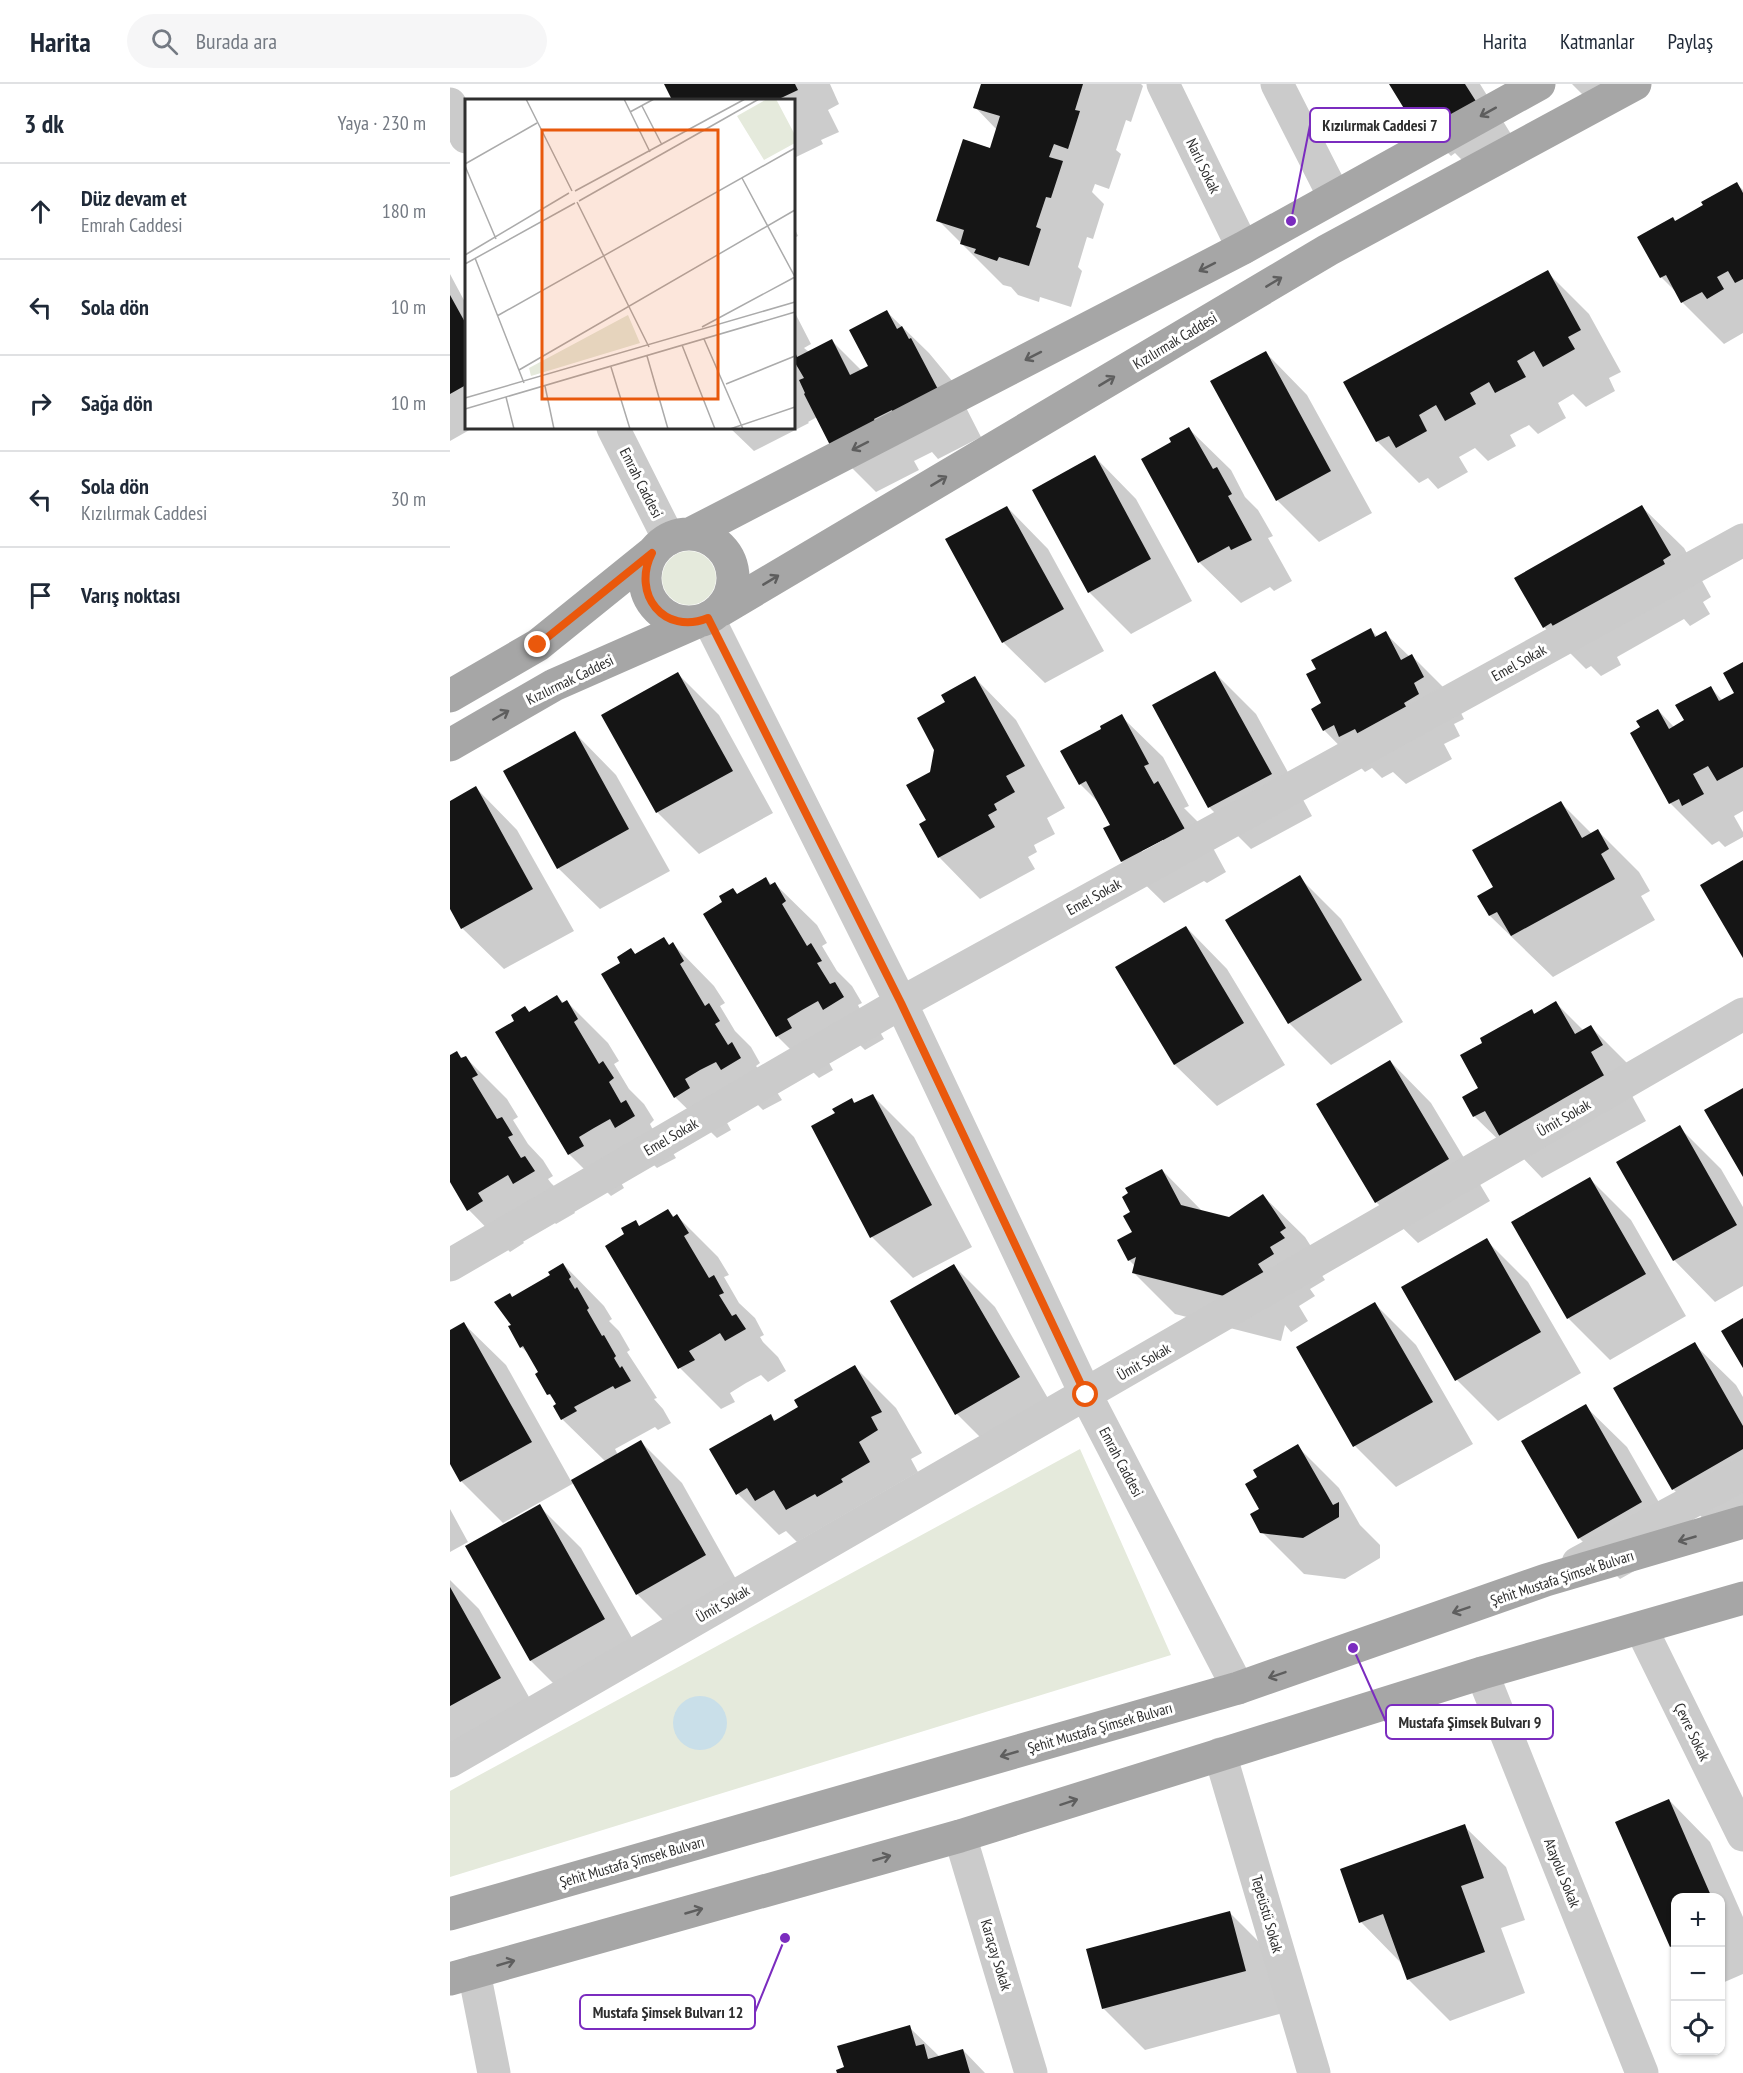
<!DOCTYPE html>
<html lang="tr">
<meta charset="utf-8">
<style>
:root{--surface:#fff;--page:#f6f6f7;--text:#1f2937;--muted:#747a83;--line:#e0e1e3}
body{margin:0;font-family:"PT Sans Narrow",sans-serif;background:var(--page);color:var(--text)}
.controls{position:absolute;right:18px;bottom:18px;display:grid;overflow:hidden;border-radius:12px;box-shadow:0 2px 4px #0004}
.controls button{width:54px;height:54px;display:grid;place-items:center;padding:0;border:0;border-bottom:2px solid var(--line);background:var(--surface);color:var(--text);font:30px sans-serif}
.stop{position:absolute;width:18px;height:18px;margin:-14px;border:4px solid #ea580c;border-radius:50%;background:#fff}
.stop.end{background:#ea580c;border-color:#fff;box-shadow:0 2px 6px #0008}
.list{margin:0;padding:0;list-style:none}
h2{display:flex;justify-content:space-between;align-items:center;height:78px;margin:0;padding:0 24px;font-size:26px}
h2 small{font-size:20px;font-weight:400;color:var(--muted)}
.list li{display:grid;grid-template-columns:39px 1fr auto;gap:18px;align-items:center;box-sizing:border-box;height:96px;padding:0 24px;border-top:2px solid var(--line)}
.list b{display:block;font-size:22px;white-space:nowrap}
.list p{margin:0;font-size:20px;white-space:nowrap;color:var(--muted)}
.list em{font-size:20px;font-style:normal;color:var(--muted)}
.icon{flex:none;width:33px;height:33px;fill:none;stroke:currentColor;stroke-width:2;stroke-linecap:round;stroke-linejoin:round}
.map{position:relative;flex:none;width:1293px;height:1989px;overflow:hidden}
header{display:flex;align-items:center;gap:36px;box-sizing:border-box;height:84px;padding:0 30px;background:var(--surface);border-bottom:2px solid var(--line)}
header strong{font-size:28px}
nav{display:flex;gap:33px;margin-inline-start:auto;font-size:21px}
.search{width:420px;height:54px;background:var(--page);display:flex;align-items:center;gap:15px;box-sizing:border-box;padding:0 21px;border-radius:33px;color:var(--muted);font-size:22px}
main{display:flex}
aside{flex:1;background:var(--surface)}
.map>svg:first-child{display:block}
.green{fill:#e5eadc}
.water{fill:#c9dfe9}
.shadow{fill:#0003;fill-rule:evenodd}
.building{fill:#151515}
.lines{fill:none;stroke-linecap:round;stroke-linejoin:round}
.minor{stroke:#cbcbcb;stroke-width:33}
.primary{stroke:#a6a6a6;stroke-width:33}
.oneway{stroke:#5e5e5e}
.route{stroke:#ea580c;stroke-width:8}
.labels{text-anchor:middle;stroke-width:6;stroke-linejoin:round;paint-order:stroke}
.street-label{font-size:15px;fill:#2e2e2e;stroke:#fff}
.inset-road{fill:none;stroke:#ababab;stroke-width:1.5}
.view{fill:#e8590c;fill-opacity:0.15;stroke:#e8590c;stroke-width:3}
.inset-edge{fill:none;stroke:#2e2e2e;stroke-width:3}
.leader{fill:none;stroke:#7b2cbf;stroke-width:2}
.callout-dot{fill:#7b2cbf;stroke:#fff;stroke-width:2}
.callout{fill:#fff;stroke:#7b2cbf;stroke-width:2}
.callout-label{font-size:16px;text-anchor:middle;font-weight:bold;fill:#2e2e2e}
</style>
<header>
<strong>Harita</strong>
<div class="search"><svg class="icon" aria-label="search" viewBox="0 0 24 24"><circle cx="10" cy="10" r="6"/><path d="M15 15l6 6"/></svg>Burada ara</div>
<nav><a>Harita</a><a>Katmanlar</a><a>Paylaş</a></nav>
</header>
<main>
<aside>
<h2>3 dk<small>Yaya · 230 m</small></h2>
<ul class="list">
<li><svg class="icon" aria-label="ahead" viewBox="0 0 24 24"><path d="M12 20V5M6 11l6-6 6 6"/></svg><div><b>Düz devam et</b><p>Emrah Caddesi</p></div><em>180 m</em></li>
<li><svg class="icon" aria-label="left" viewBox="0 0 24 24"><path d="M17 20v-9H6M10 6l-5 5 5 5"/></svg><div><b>Sola dön</b></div><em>10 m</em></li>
<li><svg class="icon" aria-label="right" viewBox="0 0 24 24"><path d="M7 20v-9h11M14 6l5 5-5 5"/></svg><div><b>Sağa dön</b></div><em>10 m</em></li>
<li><svg class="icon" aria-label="left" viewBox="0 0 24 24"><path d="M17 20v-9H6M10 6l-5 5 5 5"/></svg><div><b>Sola dön</b><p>Kızılırmak Caddesi</p></div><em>30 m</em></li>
<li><svg class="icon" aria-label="arrive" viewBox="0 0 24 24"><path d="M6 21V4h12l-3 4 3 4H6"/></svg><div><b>Varış noktası</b></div></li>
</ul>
</aside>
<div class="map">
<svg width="1293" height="1989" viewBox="0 0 1293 1989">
<rect width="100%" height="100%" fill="#fff"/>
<path class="green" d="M212 494a27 27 0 1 1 54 0a27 27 0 1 1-54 0Z
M630 1365 721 1571 0 1793V1707Z"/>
<path class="water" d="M223 1639a27 27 0 1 1 54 0a27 27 0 1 1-54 0Z"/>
<path class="shadow" d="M216 0H380L389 20 378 26 389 48 371 56 373 60 344 74V16H224Z
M532 0H691L693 2 681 38 676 36 666 66 671 70 659 105 645 100 642 108 654 120 643 155 637 153 628 183 632 187 621 223 590 213 589 218 568 211 561 203 553 201 488 136 541 65 547 46 525 23Z
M940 0H1030L1069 63 1017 81 1005 69 1001 72 959 30Z
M1122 0H1180L1136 14Z
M1287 100 1293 106V249L1274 260 1232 218 1228 210 1211 193 1189 154 1226 138Z
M344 143 348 152 344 154Z
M1097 188 1139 230 1171 288 1159 294 1165 307 1136 323 1123 310 1108 319 1116 334 1088 350 1079 341 1060 351 1066 362 1038 377 1025 364 1009 373 1018 388 988 405 978 394 969 399 927 357 895 299Z
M0 190 16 220V344H23L0 357Z
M344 227 361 260 354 264 359 268 382 257 412 287 420 283 437 228 479 269 503 298 531 353 488 375 482 368 464 377 469 386 426 408 384 366 367 333 358 338 359 339 304 367 280 344H344Z
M816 269 857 311 922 429 869 458 827 416 763 298Z
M739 345 781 386 795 413 808 426 823 452 818 454 842 497 824 507 820 503 791 519 749 478 723 359Z
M645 373 686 415 742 517 681 550 639 508Z
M557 423 598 465 654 567 595 599 553 558Z
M1192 423 1234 464 1261 513 1253 518 1260 530 1240 542 1234 535 1167 573 1171 581 1151 592 1141 582 1136 585 1094 543Z
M921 546 928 553 935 549 960 573 962 572 1003 613 1014 635 1004 640 1010 652 994 660 1002 675 956 700 943 688 932 694 922 684 915 688 874 646 873 619 868 585Z
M1293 580V727L1284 732 1293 748V753L1275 763 1269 757 1262 761 1220 719 1192 644 1208 626 1224 643 1236 637 1261 604 1273 617 1286 610Z
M765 589 806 630 862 732 801 765 760 724 704 621Z
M228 590 269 631 323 729 249 770 207 728 153 631Z
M525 594 566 636 615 724 597 734 605 750 584 761 587 768 578 773 585 785 530 815 489 773 478 737 481 689 497 619Z
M671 632 713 673 739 722 734 724 750 740 776 788 757 799 754 797 714 819 672 778 655 745 662 741 651 721 630 700 653 645ZM719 751 720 753 692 769V766Z
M125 649 166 691 220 787 150 825 108 784Z
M26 704 67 746 124 847 54 885 12 844 0 822V719Z
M1111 719 1142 750 1148 747 1189 788 1200 807 1191 812 1205 836 1103 893 1040 832 1029 813 1046 804Z
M849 793 891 835 953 938 881 981 839 939 777 836Z
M316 795 322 801 325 800 367 841 377 859 372 862 387 887 402 902 412 919 408 921 410 925 426 941 434 955 415 966 408 959 378 977 383 986 369 994 327 952 255 830 274 819 283 806 288 811Z
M736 843 777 885 835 981 767 1022 725 981 667 884Z
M213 855 220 862 223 860 264 902 275 919 270 922 285 947 301 963 310 979 306 982 323 1002 332 1016 313 1026 306 1019 276 1037 281 1046 267 1054 225 1013 173 879 181 866 186 871Z
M107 913 114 919 117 918 158 959 169 977 164 980 179 1005 194 1020 204 1036 200 1040 202 1044 217 1059 226 1074 207 1084 200 1077 169 1095 174 1104 161 1112 119 1070 66 937 75 924 80 929Z
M1106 919 1134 947 1141 943 1182 984 1181 1010 1196 1037 1092 1094 1070 1071 1066 1073 1024 1032 1030 1004 1034 959 1082 927 1085 931Z
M7 969 13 975 16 974 57 1015 68 1033 63 1036 78 1060 93 1076 103 1092 98 1095 101 1099 117 1115 125 1129 106 1140 99 1133 68 1151 74 1159 60 1168 19 1126 0 1095V973Z
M940 977 981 1019 1040 1117 968 1159 926 1118Z
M422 1011 464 1053 522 1163 463 1194 422 1153 387 1030 402 1016 406 1020Z
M1229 1043 1271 1085 1293 1123V1202L1265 1218 1224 1176 1168 1079Z
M712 1086 753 1128 779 1134 813 1112 855 1153 876 1186 871 1190 875 1196 860 1205 865 1212 849 1222 858 1237 841 1248 835 1241 831 1257 725 1230 684 1189 685 1182 679 1176 684 1149 682 1129Z
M1140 1095 1181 1136 1236 1232 1160 1276 1118 1234Z
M218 1126 224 1133 227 1132 268 1173 279 1191 274 1193 289 1219 305 1234 314 1251 310 1253 313 1258 328 1273 336 1287 318 1298 311 1291 296 1299 280 1309 285 1318 271 1325 230 1284 176 1151 185 1138 190 1143Z
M1036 1156 1078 1198 1131 1289 1048 1337 1007 1296Z
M113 1180 154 1222 162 1235 159 1237 169 1247 180 1266 177 1268 207 1314 204 1315 213 1325 221 1339 208 1346 205 1343 165 1365 168 1371 191 1358 232 1399 296 1513 228 1551 187 1510 124 1399 53 1439 11 1397 0 1377V1248L14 1240 56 1281 121 1397 156 1378 112 1335 108 1320 99 1310 80 1271 71 1263 63 1242V1214L102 1192Z
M504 1182 545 1223 610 1335 548 1371 507 1330Z
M925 1220 966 1261 1023 1360 946 1403 905 1362Z
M1244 1260 1286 1301 1293 1313V1430L1265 1446 1223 1405Z
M405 1283 446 1324 472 1369 461 1375 468 1388 347 1458 336 1447 329 1451 288 1410 320 1332 326 1337 350 1323Z
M1135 1322 1177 1363 1233 1460 1170 1495 1129 1454Z
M847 1362 889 1404 910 1441 930 1461V1474L895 1495 854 1490 812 1448 809 1393Z
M89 1422 131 1464 195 1577 122 1618 81 1577 17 1463Z
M0 1425 18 1458 0 1468Z
M0 1496 29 1525 92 1636 0 1668Z
M1219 1716 1260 1758 1293 1833V1890L1270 1900V1814H1226V1866L1221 1862Z
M1014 1742 1056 1783 1075 1836 1051 1844 1075 1909 1000 1937 958 1895 952 1880 911 1838Z
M780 1829 821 1870 837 1928 695 1966 653 1924Z
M459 1943 490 1973 513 1966 535 1989H388Z"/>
<path class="building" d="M214 0H345L348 6 331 14 332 16H222Z
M531 0H633L625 26 630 27 618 65 604 60 599 73 613 77 601 114 596 113 586 143 591 145 579 182 549 173 547 177 524 169 526 165 510 160 514 146 486 137 513 55 540 64 550 32 523 24Z
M939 0H1015L1029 22 1002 38 995 28 974 41 965 27 958 31Z
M1287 98 1293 109V195L1285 199 1278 187 1267 193 1274 205 1257 215 1252 208 1231 219 1216 191 1210 194 1187 153 1223 133 1225 137 1253 121 1251 118Z
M1098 186 1131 246 1118 253 1125 265 1093 283 1084 267 1067 277 1076 293 1045 309 1039 298 1020 309 1026 320 995 337 986 321 969 331 977 347 946 364 939 352 926 358 893 298Z
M0 211 16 240V301L0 310Z
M437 226 447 245 452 242 459 255 461 254 491 311 445 334 442 326 424 335 428 344 383 367 354 310 355 309 349 296 354 294 344 277V265L347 273 382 255 400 291 418 282 399 246Z
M816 267 881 387 826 417 760 297Z
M739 343 763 385 767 383 782 410 778 412 802 456 781 466 779 462 748 479 691 375 721 358 719 354Z
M645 371 701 475 638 509 582 406Z
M1192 421 1221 471 1213 476 1219 488 1109 552 1101 539 1093 544 1064 494Z
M557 422 614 525 552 559 495 455Z
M921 544 925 553 936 547 951 576 962 570 974 593 964 599 969 610 954 619 962 633 913 660 905 645 889 653 884 641 873 647 861 625 871 619 856 590 866 585 861 576Z
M1293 578V683L1267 697 1258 682 1243 690 1254 710 1232 722 1229 715 1219 720 1180 649 1190 643 1186 637 1208 625 1219 645 1234 636 1225 621 1261 602 1269 617 1284 609 1273 589Z
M765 587 822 690 758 724 702 621Z
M228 588 283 687 206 729 151 631Z
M525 592 575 682 556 692 565 708 544 720 547 726 538 731 545 743 488 774 469 740 476 736 456 701 480 688 484 666 467 634 495 618 491 611Z
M672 630 699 680 694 682 704 700 708 697 736 747 714 758 713 756 671 778 653 744 660 741 636 697 629 701 610 667 651 645 650 642Z
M125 647 179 745 107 785 53 687Z
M26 702 83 805 11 845 0 825V717Z
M1111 717 1132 754 1148 745 1159 765 1151 770 1165 795 1061 852 1047 828 1039 832 1027 812 1043 803 1022 766Z
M1293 776V874L1250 801Z
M850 791 912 896 838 940 775 836Z
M316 793 320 801 325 798 336 817 332 820 357 862 361 859 372 877 367 879 380 900 385 898 394 913 373 926 368 917 352 926 337 935 342 944 326 953 253 830 272 818 269 812 283 804 287 810Z
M736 842 794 939 724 981 665 883Z
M214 853 219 861 223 858 234 877 230 880 255 922 259 919 270 937 265 940 278 961 282 958 291 974 271 986 266 978 250 986 235 995 240 1004 224 1014 151 890 170 879 167 873 181 864 185 870Z
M107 911 112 919 117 916 128 935 124 938 149 980 153 977 164 994 159 998 171 1019 176 1016 185 1032 165 1044 160 1035 144 1044 129 1053 134 1062 118 1071 45 948 64 937 61 931 75 922 79 928Z
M1106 917 1125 950 1141 941 1153 961 1141 968 1156 995 1050 1053 1035 1027 1023 1033 1012 1013 1028 1004 1010 971 1032 959 1030 954 1082 925 1084 930Z
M7 967 11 974 16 972 28 991 22 994 47 1035 52 1033 63 1051 58 1053 71 1074 75 1072 85 1087 63 1100 58 1091 28 1109 33 1117 17 1127 0 1098V971Z
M940 976 999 1075 925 1119 866 1020Z
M1293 1004V1093L1254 1026Z
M423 1010 482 1121 420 1154 361 1042 385 1029 382 1025 402 1014 404 1019Z
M1230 1041 1287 1141 1223 1177 1166 1078Z
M712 1085 731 1121 779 1133 813 1110 836 1144 830 1148 835 1154 820 1163 824 1170 808 1180 818 1195 790 1216 682 1189 686 1173 678 1177 667 1156 682 1148 673 1132 680 1128 672 1113 678 1109 675 1104Z
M1140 1093 1196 1190 1117 1235 1061 1138Z
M218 1125 223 1133 227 1130 239 1149 234 1152 259 1194 264 1191 274 1209 269 1211 282 1232 286 1230 296 1245 275 1257 270 1249 255 1258 239 1267 245 1276 228 1285 155 1162 174 1150 171 1144 186 1136 189 1142Z
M1037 1154 1091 1248 1005 1297 951 1203Z
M113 1179 121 1193 119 1195 125 1205 127 1203 139 1224 137 1226 152 1252 154 1251 166 1272 164 1274 170 1284 172 1282 181 1297 165 1305 163 1302 124 1323 127 1327 111 1336 103 1322 106 1320 100 1310 97 1311 85 1290 88 1288 73 1262 70 1264 58 1242 61 1241 44 1218 60 1209 62 1213 100 1191 98 1188Z
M504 1180 570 1293 505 1331 440 1217Z
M925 1218 983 1318 903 1363 846 1263Z
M1293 1234V1284L1271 1247Z
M14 1238 82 1358 10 1398 0 1380V1246Z
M1245 1258 1293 1342V1365L1222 1406 1163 1304Z
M405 1281 432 1328 421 1333 428 1346 409 1358 420 1378 391 1395 393 1398 367 1413 365 1410 336 1426 324 1406 305 1417 297 1404 286 1411 259 1365 321 1330 324 1337 348 1323 344 1316Z
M1136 1320 1192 1418 1128 1455 1071 1357Z
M191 1356 256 1471 186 1511 121 1396Z
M848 1360 883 1421 889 1418V1433L853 1454 810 1449 800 1430 809 1425 795 1400 807 1393 803 1386Z
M90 1420 155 1535 80 1577 15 1462Z
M0 1503 51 1594 0 1622Z
M1219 1715 1262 1814H1226V1860L1220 1863 1165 1738Z
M1015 1740 1034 1794 1011 1802 1035 1868 957 1896 933 1830 909 1839 890 1785Z
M780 1827 796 1887 652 1925 636 1865Z
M460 1941 466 1962 474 1960 478 1975 513 1965 520 1989H387L386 1986 394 1983 387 1962Z"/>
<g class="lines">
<path class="minor" d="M713 0 793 164
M827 0 884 112
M0 20 16 53
M163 344 219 455
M258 534 451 919 636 1311 788 1604
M0 1181 451 919 1293 456
M1128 1479 1293 1390
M1191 1544 1293 1751
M1032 1589 1192 1989
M770 1670 864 1989
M0 1677 1293 930
M510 1752 581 1989
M24 1888 44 1989"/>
<path class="primary" d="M195 494a44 44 0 1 1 88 0a44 44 0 1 1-88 0Z
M240 450 793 164 1089 0
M271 526 878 166 1185 0
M0 612 88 561 202 469
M0 661 104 601 245 539
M0 1830 788 1604 1096 1496 1293 1438
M0 1895 510 1752 1032 1589 1293 1514"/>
</g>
<defs><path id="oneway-shaft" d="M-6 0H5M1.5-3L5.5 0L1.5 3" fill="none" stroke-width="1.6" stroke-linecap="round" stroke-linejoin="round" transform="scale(1.5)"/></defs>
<g class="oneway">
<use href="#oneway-shaft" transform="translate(1038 28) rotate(151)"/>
<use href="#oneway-shaft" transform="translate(757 183) rotate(153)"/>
<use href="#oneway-shaft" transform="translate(824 198) rotate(-31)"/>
<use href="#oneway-shaft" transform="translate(583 272) rotate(153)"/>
<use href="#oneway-shaft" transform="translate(657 297) rotate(-31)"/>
<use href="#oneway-shaft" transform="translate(410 362) rotate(153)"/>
<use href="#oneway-shaft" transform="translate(489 397) rotate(-31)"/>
<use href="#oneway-shaft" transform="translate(321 496) rotate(-31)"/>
<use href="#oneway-shaft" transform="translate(51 631) rotate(-30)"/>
<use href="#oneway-shaft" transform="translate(1237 1455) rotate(164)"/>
<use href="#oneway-shaft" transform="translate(1011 1526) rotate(161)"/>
<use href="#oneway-shaft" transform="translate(827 1591) rotate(161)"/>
<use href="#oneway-shaft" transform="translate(559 1670) rotate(164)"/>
<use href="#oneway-shaft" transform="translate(619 1718) rotate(-18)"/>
<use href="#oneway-shaft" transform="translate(432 1774) rotate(-16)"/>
<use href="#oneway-shaft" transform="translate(244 1827) rotate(-16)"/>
<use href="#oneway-shaft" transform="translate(56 1879) rotate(-16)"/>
</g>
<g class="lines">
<path class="route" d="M88 561 202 469C181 510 214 552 258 534L451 919 636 1311"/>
</g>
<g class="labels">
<g class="street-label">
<text transform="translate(753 82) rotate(64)" y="5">Narlı Sokak</text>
<text transform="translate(725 257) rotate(-31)" y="5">Kızılırmak Caddesi</text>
<text transform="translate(191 399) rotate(63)" y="5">Emrah Caddesi</text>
<text transform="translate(1069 579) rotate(-29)" y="5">Emel Sokak</text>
<text transform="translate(120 596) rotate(-26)" y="5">Kızılırmak Caddesi</text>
<text transform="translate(644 813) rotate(-29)" y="5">Emel Sokak</text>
<text transform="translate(1114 1034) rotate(-30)" y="5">Ümit Sokak</text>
<text transform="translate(221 1053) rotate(-30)" y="5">Emel Sokak</text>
<text transform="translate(694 1278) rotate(-30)" y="5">Ümit Sokak</text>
<text transform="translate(671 1378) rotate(62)" y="5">Emrah Caddesi</text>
<text transform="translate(1112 1494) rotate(-18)" y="5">Şehit Mustafa Şimsek Bulvarı</text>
<text transform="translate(273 1520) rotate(-30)" y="5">Ümit Sokak</text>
<text transform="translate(650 1644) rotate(-16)" y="5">Şehit Mustafa Şimsek Bulvarı</text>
<text transform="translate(1242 1648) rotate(64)" y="5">Çevre Sokak</text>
<text transform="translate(182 1778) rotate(-16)" y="5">Şehit Mustafa Şimsek Bulvarı</text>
<text transform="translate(1112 1789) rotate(68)" y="5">Atayolu Sokak</text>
<text transform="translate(817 1830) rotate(74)" y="5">Tepeüstü Sokak</text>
<text transform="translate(546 1871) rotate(73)" y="5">Karaçay Sokak</text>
</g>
</g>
<g transform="translate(15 15)">
<rect width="330" height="330" fill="#fff"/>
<path d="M302 0H311L330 36V44L299 61 272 17ZM163 216 175 244 66 277 64 269Z" fill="#e5eadc"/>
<path class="inset-road" d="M61 0 107 92M159 0 185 53M177 7 197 46M165 13 189 0M0 65 72 24M0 67 31 140M277 79 330 178M110 92 280 0M114 102 294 0M112 103 184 248M0 156 104 94M10 159 59 284M0 165 110 104M32 217 330 49M237 228 330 178M239 240 278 330M217 246 250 330M182 257 203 330M146 268 165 330M54 271 330 111M261 285 330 257M80 287 89 330M41 298 49 330M0 299 330 203M0 310 330 213M265 330 330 308"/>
<path class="view" d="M77 31H253V300H77Z"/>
<rect width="330" height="330" class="inset-edge"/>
</g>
<path class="leader" d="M841 137L860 41M903 1564L936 1638M335 1854L305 1928"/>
<g class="callout-dot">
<circle cx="841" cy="137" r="6"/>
<circle cx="903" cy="1564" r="6"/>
<circle cx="335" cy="1854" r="6"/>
</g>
<g class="callout">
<rect x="860" y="24" width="140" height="34" rx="6"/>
<rect x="936" y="1621" width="167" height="34" rx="6"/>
<rect x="130" y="1911" width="175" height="34" rx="6"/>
</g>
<g class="callout-label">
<text x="930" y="47">Kızılırmak Caddesi 7</text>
<text x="1020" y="1644">Mustafa Şimsek Bulvarı 9</text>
<text x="218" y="1934">Mustafa Şimsek Bulvarı 12</text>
</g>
</svg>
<div class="controls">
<button>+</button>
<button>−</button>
<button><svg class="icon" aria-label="locate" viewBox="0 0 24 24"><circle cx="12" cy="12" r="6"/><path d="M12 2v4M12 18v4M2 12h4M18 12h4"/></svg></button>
</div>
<div class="stop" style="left:636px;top:1311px"></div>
<div class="stop end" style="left:88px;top:561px"></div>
</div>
</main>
